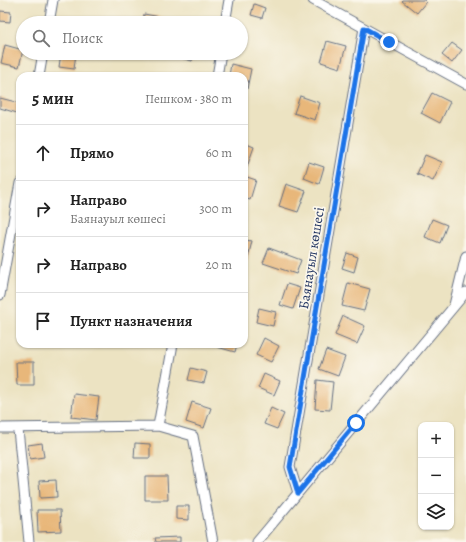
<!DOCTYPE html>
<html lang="ru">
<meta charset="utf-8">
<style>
:root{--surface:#fff;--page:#f6f6f6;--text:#222;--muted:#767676;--line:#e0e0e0}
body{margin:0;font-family:Alegreya,serif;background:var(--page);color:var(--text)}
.controls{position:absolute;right:12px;bottom:12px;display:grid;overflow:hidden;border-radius:8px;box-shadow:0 1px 3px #0004}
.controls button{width:36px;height:36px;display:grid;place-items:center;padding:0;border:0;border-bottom:1px solid var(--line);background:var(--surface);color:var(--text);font:20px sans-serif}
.stop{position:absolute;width:12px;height:12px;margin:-9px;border:3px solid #1a73e8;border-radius:50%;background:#fff}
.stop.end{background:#1a73e8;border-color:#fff;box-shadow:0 1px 4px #0008}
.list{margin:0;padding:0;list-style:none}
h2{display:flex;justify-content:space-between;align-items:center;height:52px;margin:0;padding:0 16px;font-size:17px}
h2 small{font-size:13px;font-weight:400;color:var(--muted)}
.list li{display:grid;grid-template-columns:26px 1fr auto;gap:12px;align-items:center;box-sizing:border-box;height:56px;padding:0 16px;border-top:1px solid var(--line)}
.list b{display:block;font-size:15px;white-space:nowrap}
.list p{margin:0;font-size:13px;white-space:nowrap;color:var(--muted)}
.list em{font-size:13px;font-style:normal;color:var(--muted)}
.icon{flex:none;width:22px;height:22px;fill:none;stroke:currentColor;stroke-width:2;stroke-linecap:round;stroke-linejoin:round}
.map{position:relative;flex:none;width:466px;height:542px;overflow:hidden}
.search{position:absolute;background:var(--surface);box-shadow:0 1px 3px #0004;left:16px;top:16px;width:232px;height:44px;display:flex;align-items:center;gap:10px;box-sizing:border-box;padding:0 14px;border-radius:22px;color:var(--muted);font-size:15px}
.panel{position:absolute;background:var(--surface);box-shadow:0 1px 3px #0004;left:16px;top:72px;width:232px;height:276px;border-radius:12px}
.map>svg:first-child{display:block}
.building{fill:#e8b77a}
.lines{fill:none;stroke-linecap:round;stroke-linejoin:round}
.minor-casing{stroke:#646e81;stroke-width:11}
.minor{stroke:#fff;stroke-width:9}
.route{stroke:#1a73e8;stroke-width:5}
.labels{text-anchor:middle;stroke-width:3.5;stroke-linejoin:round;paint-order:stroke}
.street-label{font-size:14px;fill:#1b2f5e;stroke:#fbf7ec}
</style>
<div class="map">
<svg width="466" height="542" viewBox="0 0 466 542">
<rect width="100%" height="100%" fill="#fbf7ec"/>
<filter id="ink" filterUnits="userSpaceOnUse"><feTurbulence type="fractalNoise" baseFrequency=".025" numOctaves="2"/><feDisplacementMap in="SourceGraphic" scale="8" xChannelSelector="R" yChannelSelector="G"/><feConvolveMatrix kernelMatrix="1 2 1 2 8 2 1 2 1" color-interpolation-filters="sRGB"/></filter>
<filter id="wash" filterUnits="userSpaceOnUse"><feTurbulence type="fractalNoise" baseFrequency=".012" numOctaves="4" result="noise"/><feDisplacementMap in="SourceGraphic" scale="16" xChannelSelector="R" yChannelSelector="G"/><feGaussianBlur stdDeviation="0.9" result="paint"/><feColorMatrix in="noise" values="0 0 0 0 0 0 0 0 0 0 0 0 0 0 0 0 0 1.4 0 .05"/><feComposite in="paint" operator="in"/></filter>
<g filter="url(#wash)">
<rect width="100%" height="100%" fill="#ece3c2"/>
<g id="blocks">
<path class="building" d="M403 0H424L426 2 417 13 402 1Z
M254 4 265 8 262 18 251 15Z
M0 11 11 12 10 22 0 21Z
M144 14 166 18 165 23H143Z
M327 41 346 46 340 68 321 62Z
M452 43 462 50 452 63 442 55Z
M5 45 23 50 19 67 1 63Z
M61 53H76L74 69 59 67Z
M175 53H194L192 61 174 56Z
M231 64 251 69 247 89H244V76H229Z
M432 93 450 102 440 123 421 113Z
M300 96 320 103 315 120 294 113Z
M0 98 20 103 17 113 0 108Z
M244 143 254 147 247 167 244 166Z
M425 155 442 162 433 181 417 174Z
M309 162 324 167 319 184 304 178Z
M244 176 256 180 250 200 244 198Z
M286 184 306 191 298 212 279 206Z
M432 219 447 225 440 243 425 237Z
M244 240 252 241 247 262 244 261Z
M269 248 301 260 296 274 263 263Z
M347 253 358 257 354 272 342 268Z
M348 283 370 289 364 311 342 306Z
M287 284 300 288 293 309 280 305Z
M259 308 276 312 273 326 256 322Z
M343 316 365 326 357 344 335 335Z
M264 338 279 346 271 362 256 355Z
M218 344H237L235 352 217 347Z
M326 350 345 357 338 376 319 369Z
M16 362H34V385H17Z
M191 368 207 372 204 383 188 380Z
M264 374 280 381 274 395 258 388Z
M317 380 333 382 330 410 315 409Z
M74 394 99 397 96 420 71 417Z
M192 402 211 408 204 428 186 422Z
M271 408 284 414 277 429 264 424Z
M42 443 44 457 30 459 28 445Z
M135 443 150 444V458H134Z
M145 476H167L168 500H145Z
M56 480 57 497 40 498 39 481Z
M176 506H189V520L176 519Z
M37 510H60L61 531 38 532Z
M180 537V542H156L155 538Z"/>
</g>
</g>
<g filter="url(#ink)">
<use href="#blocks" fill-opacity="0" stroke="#646e81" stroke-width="1"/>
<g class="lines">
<defs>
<path id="minor" d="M313 0 466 84
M49 23 53 0
M225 23 229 0
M39 76 43 53
M217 76 221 53
M0 295 20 183
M454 305 466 256
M158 426 173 344
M0 428 158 426 193 436 213 542
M18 429 29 542
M298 493 290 467 364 28
M257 542 466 292"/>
</defs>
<use href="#minor" class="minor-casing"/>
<use href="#minor" class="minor"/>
</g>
</g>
<g class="lines" filter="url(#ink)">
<path class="route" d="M356 423 298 493 290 467 364 28 389 42"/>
</g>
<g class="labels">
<g class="street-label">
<text transform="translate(311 258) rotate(-81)" y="5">Баянауыл көшесі</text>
</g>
</g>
</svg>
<div class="controls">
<button>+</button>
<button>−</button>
<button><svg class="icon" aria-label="layers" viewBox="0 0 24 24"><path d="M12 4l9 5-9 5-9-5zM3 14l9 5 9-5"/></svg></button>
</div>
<div class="stop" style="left:356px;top:423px"></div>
<div class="stop end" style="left:389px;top:42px"></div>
<div class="search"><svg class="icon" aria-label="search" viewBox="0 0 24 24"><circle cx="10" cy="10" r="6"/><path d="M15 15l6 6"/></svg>Поиск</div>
<section class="panel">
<h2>5 мин<small>Пешком · 380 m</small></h2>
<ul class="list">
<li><svg class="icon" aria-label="ahead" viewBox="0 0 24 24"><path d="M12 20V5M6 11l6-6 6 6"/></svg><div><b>Прямо</b></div><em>60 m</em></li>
<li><svg class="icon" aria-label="right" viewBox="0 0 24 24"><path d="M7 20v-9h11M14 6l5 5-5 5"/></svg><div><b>Направо</b><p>Баянауыл көшесі</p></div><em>300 m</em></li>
<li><svg class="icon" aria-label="right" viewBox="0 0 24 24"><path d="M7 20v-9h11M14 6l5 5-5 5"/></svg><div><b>Направо</b></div><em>20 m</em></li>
<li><svg class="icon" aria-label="arrive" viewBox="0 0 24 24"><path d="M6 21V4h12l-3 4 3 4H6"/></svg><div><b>Пункт назначения</b></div></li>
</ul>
</section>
</div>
